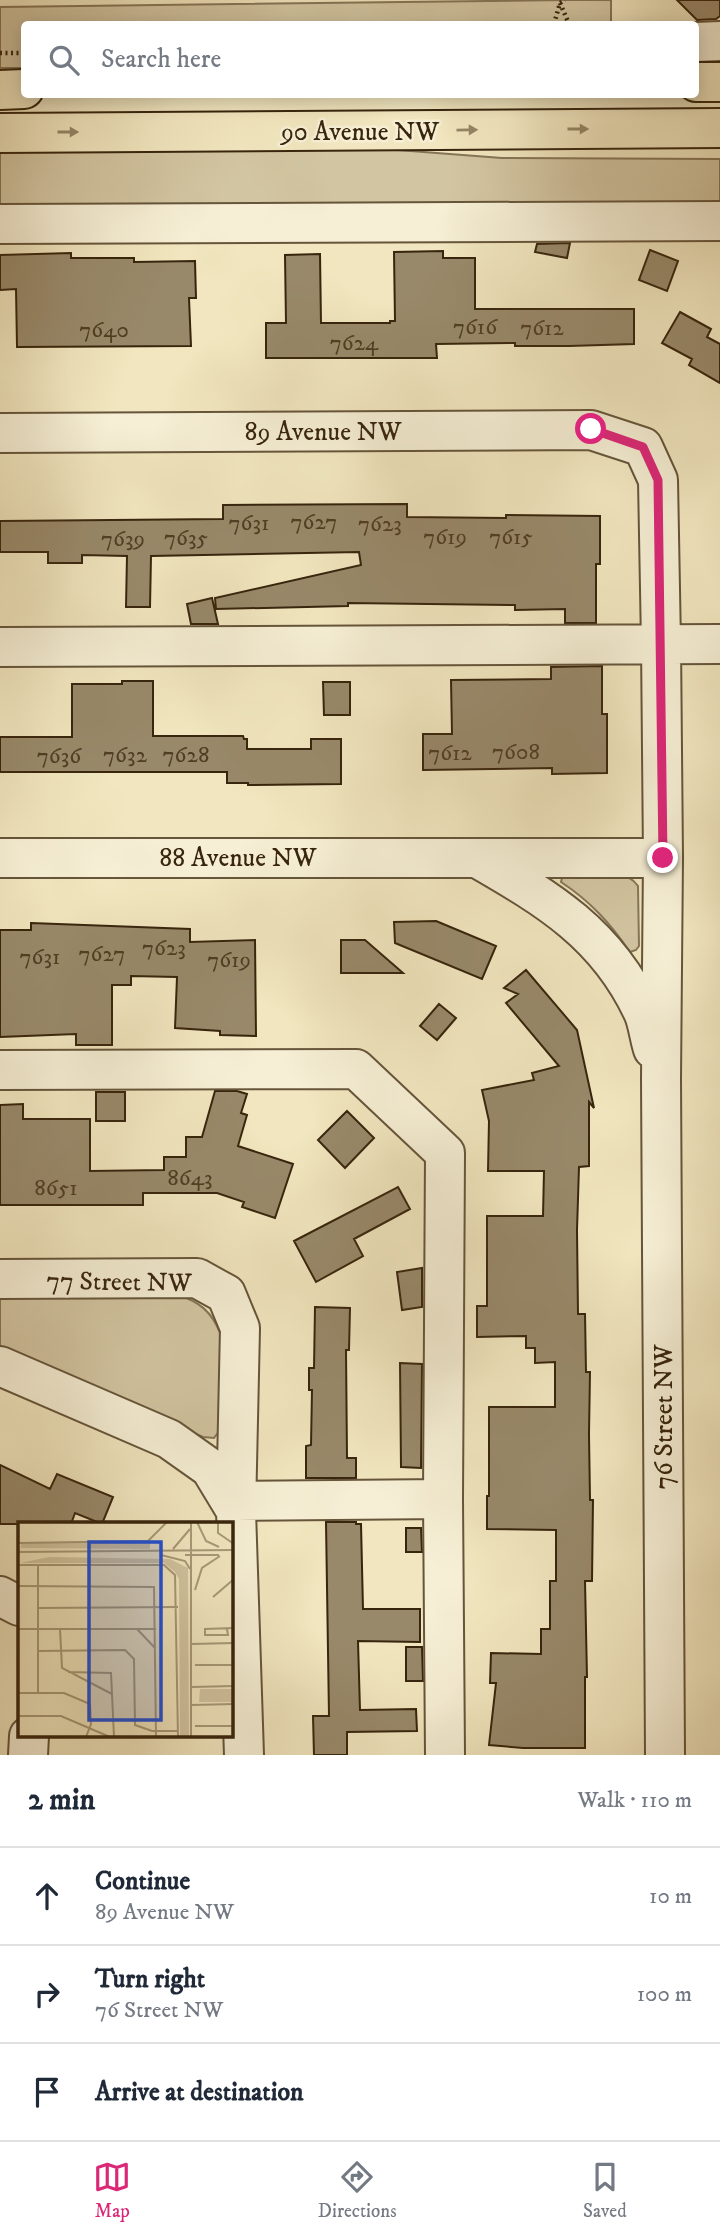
<!DOCTYPE html>
<meta charset="utf-8">
<style>
:root{--surface:#fff;--page:#f6f6f7;--text:#1f2937;--muted:#747a83;--line:#e0e1e3;--accent:#db2777}
body{margin:0;font-family:"IM FELL DW Pica",serif;background:var(--page);color:var(--text)}
.stop{position:absolute;width:21px;height:21px;margin:-16px;border:5px solid #db2777;border-radius:50%;background:#fff}
.stop.end{background:#db2777;border-color:#fff;box-shadow:0 2px 7px #0008}
.list{margin:0;padding:0;list-style:none}
h2{display:flex;justify-content:space-between;align-items:center;height:91px;margin:0;padding:0 28px;font-size:30px}
h2 small{font-size:23px;font-weight:400;color:var(--muted)}
.list li{display:grid;grid-template-columns:46px 1fr auto;gap:21px;align-items:center;box-sizing:border-box;height:98px;padding:0 28px;border-top:2px solid var(--line)}
.list b{display:block;font-size:26px;white-space:nowrap}
.list p{margin:0;font-size:23px;white-space:nowrap;color:var(--muted)}
.list em{font-size:23px;font-style:normal;color:var(--muted)}
.icon{flex:none;width:38px;height:38px;fill:none;stroke:currentColor;stroke-width:2;stroke-linecap:round;stroke-linejoin:round}
.map{position:relative;flex:none;width:720px;height:1755px;overflow:hidden}
.search{position:absolute;background:var(--surface);box-shadow:0 4px 18px #0003;left:21px;right:21px;top:21px;height:77px;display:flex;align-items:center;gap:18px;box-sizing:border-box;padding:0 24px;border-radius:7px;color:var(--muted);font-size:26px}
.sheet{height:385px;background:var(--surface)}
nav{display:flex;justify-content:space-around;align-items:center;box-sizing:border-box;height:98px;border-top:2px solid var(--line);background:var(--surface);font-size:19px;color:var(--muted)}
nav a{display:grid;justify-items:center;gap:4px}
nav .on{color:var(--accent)}
.map>svg:first-child{display:block}
.green{fill:#d2c5a1;stroke:#857557;stroke-width:2}
.building{fill:#98896a;stroke:#38250d;stroke-width:2}
.lines{fill:none;stroke-linecap:round;stroke-linejoin:round}
.minor-casing{stroke:#66553a;stroke-width:42}
.major-casing{stroke:#38250d;stroke-width:42}
.path{stroke:#38250d;stroke-width:4.5;stroke-dasharray:2 3.5;stroke-linecap:butt}
.minor{stroke:#f6efd5;stroke-width:38}
.major{stroke:#f1e6bf;stroke-width:38}
.oneway{fill:#948666}
.route{stroke:#db2777;stroke-width:9}
.labels{text-anchor:middle;stroke-width:5;stroke-linejoin:round;paint-order:stroke}
.number-label{font-size:23px;fill:#503e24}
.street-label{font-size:26px;fill:#38250d;stroke:#f6efd5}
.inset-road{fill:none;stroke:#a79978;stroke-width:2}
.view{fill:#1d4ed8;fill-opacity:0.15;stroke:#1d4ed8;stroke-width:3.5}
.inset-edge{fill:none;stroke:#38250d;stroke-width:3.5}
</style>
<div class="map">
<svg width="720" height="1755" viewBox="0 0 720 1755">
<rect width="100%" height="100%" fill="#f1e6bf"/>
<filter id="stains"><feTurbulence type="fractalNoise" baseFrequency=".00286" numOctaves="4"/><feColorMatrix values="0 0 0 0 .2 0 0 0 0 .09 0 0 0 0 .02 0 0 0 .5 -.17"/></filter>
<radialGradient id="worn" r=".72"><stop offset=".6" stop-color="#630" stop-opacity="0"/><stop offset="1" stop-color="#630" stop-opacity=".3"/></radialGradient>
<path class="green" d="M568 0H611V24H24V68H0V7Z
M319 144 502 158 720 159V207L0 209V145Z
M563 874C586 874 624 865 638 886L639 946 636 950 630 952C610 923 590 901 561 882Z
M177 1295C199 1301 212 1312 220 1333V1430L214 1438 203 1437 0 1351V1298Z"/>
<path class="building" d="M677 0H720V16L716 19 697 20Z
M570 243 567 258 535 252 537 244Z
M650 250 678 261 667 291 639 280Z
M443 251V258H475V309H634V344L569 346H515V343L436 344 437 358H266V323H286L285 255 320 254 321 323H390V321H395L394 252Z
M71 253V258H134V262L195 261 196 298H189L191 346 17 347 16 289 0 290V255Z
M680 312 711 329 707 337 720 344V383L689 365 692 359 662 343Z
M407 504V517L506 518V515L600 516V564H596V623H565V609L515 610V605L348 603V606L216 609 215 598 361 565 359 552 151 556 150 607H126L127 556 82 555V563H48V552H0V521L223 519V505Z
M212 598 218 624H191L187 604Z
M602 666V714H607V773L552 774V768L423 770V734H452L451 680 551 679V667Z
M122 681H153V736H243L244 739H247V749H311V739H341V784L248 785V783H227V772H0V737H72V684H122Z
M323 682H350V715H324Z
M436 921 496 946 482 979 395 943 394 922Z
M31 923 190 929V942L255 940 256 1036 220 1035V1031L175 1028 177 977 131 976V985H112V1045H76V1034L0 1037V930H31Z
M341 940H365L403 973H341Z
M526 970 577 1030 594 1108 589 1102V1166L579 1167 577 1230 578 1314H585L586 1372H590L589 1434 590 1500H593L592 1581H585L587 1677H585V1748H523L489 1745 496 1683H490L491 1653 541 1654V1629H550V1581H556V1530L487 1529V1496H489V1407H555V1362L535 1363V1348H526V1336L477 1337V1306H487V1216H543L544 1171H488L489 1121 482 1090 534 1080 532 1073 559 1066 506 1003 518 994 504 988Z
M439 1004 456 1018 437 1040 420 1026Z
M215 1091H237L247 1094 241 1113 247 1115 238 1146 293 1164 275 1218 242 1207 244 1202 217 1193H143V1205H0V1105L23 1104V1119H90V1171L164 1170V1157H186V1137H202Z
M96 1092H125V1121H96Z
M347 1111 374 1138 345 1168 318 1140Z
M398 1187 410 1209 354 1239 363 1256 316 1282 294 1241Z
M422 1268V1307L402 1310 397 1272Z
M315 1307 350 1308 349 1350H346L347 1458H356V1478H306V1446L311 1445 312 1390H309V1368H314Z
M400 1363 422 1364 421 1468 401 1467Z
M0 1465 50 1489 57 1474 113 1497 102 1524 75 1513 71 1524H0Z
M326 1522H356V1524H361L363 1609H420V1642L358 1641 360 1710 416 1709 417 1731 347 1732V1755H314L313 1716H329Z
M406 1528H421L422 1552H406Z
M406 1647H422L423 1681H406Z"/>
<g class="lines">
<defs>
<path id="minor" d="M696 42 720 41
M0 224 720 221
M0 433 591 430 643 447 658 480 661 643 663 858 661 1079 665 1755
M0 647 720 644
M0 858H663
M477 858C548 899 607 934 643 1012 648 1023 649 1037 653 1049
M0 1070 356 1069 445 1153 443 1499 445 1755
M0 1279 197 1278 226 1294 240 1328 236 1511 244 1755
M0 1366 169 1439 210 1468 236 1511
M237 1501 443 1499
M0 1596 19 1606
M28 1755 29 1736"/>
<path id="major" d="M696 82H720
M0 90 24 89
M0 133 720 128"/>
</defs>
<use href="#minor" class="minor-casing"/>
<use href="#major" class="major-casing"/>
<path class="path" d="M560 3 569 24
M554 24 560 3 565 0
M0 53H20"/>
<use href="#minor" class="minor"/>
<use href="#major" class="major"/>
</g>
<defs><path id="oneway-solid" d="M-6-.8H1V-3.2L6.5 0L1 3.2V.8H-6Z" transform="scale(1.75)"/></defs>
<g class="oneway">
<use href="#oneway-solid" transform="translate(578 129)"/>
<use href="#oneway-solid" transform="translate(467 130) rotate(-1)"/>
<use href="#oneway-solid" transform="translate(68 132)"/>
</g>
<g class="lines">
<path class="route" d="M591 429 643 447 658 480 663 858"/>
</g>
<g class="labels">
<g class="number-label">
<text x="475" y="334">7616</text>
<text x="542" y="335">7612</text>
<text x="104" y="337">7640</text>
<text x="354" y="350">7624</text>
<text x="314" y="529">7627</text>
<text x="249" y="530">7631</text>
<text x="380" y="531">7623</text>
<text x="445" y="544">7619</text>
<text x="511" y="544">7615</text>
<text x="186" y="545">7635</text>
<text x="123" y="546">7639</text>
<text x="516" y="759">7608</text>
<text x="450" y="760">7612</text>
<text x="125" y="762">7632</text>
<text x="186" y="762">7628</text>
<text x="59" y="763">7636</text>
<text x="164" y="955">7623</text>
<text x="102" y="961">7627</text>
<text x="40" y="964">7631</text>
<text x="229" y="967">7619</text>
<text x="190" y="1185">8643</text>
<text x="56" y="1195">8651</text>
</g>
<g class="street-label">
<text x="360" y="140">90 Avenue NW</text>
<text x="323" y="440">89 Avenue NW</text>
<text x="238" y="866">88 Avenue NW</text>
<text transform="translate(119 1281) rotate(1)" y="9">77 Street NW</text>
<text transform="translate(663 1417) rotate(-90)" y="9">76 Street NW</text>
</g>
</g>
<g transform="translate(18 1522)">
<rect width="215" height="215" fill="#f1e6bf"/>
<path d="M132 20V27L3 26V21ZM31 35 152 37 170 46 171 215H162L161 57 157 50 146 41H2ZM182 167H215V180H181Z" fill="#d2c5a1"/>
<path class="inset-road" d="M179 0 188 19 201 25M200 0V11L216 22M0 21 130 19 149 0M155 27 172 7M0 30 216 28M143 33 167 39 172 47M167 33H201M0 43H146L157 53 160 215M20 43V171M0 64 136 65 138 215M177 68 184 46 202 34M195 75 216 57M20 86 160 85M0 107H138M42 107 44 146 94 172M119 107 137 126M209 107 210 113H187V107L216 106M173 122 216 121M20 129 107 128 116 137 117 203 134 209H160M177 143H216M50 150 93 151 96 215M174 165 216 164M0 171H46L72 182 73 202 68 215M173 183 216 182M0 194H43L92 215M177 204H216M173 215V0"/>
<path class="view" d="M71 20H143V198H71Z"/>
<rect width="215" height="215" class="inset-edge"/>
</g>
<rect width="100%" height="100%" filter="url(#stains)"/>
<rect width="100%" height="100%" fill="url(#worn)"/>
</svg>
<div class="stop" style="left:591px;top:429px"></div>
<div class="stop end" style="left:663px;top:858px"></div>
<div class="search"><svg class="icon" aria-label="search" viewBox="0 0 24 24"><circle cx="10" cy="10" r="6"/><path d="M15 15l6 6"/></svg>Search here</div>
</div>
<section class="sheet">
<h2>2 min<small>Walk · 110 m</small></h2>
<ul class="list">
<li><svg class="icon" aria-label="ahead" viewBox="0 0 24 24"><path d="M12 20V5M6 11l6-6 6 6"/></svg><div><b>Continue</b><p>89 Avenue NW</p></div><em>10 m</em></li>
<li><svg class="icon" aria-label="right" viewBox="0 0 24 24"><path d="M7 20v-9h11M14 6l5 5-5 5"/></svg><div><b>Turn right</b><p>76 Street NW</p></div><em>100 m</em></li>
<li><svg class="icon" aria-label="arrive" viewBox="0 0 24 24"><path d="M6 21V4h12l-3 4 3 4H6"/></svg><div><b>Arrive at destination</b></div></li>
</ul>
</section>
<nav>
<a class="on"><svg class="icon" aria-label="map" viewBox="0 0 24 24"><path d="M3 6l6-2 6 2 6-2v14l-6 2-6-2-6 2zM9 4v14M15 6v14"/></svg>Map</a>
<a><svg class="icon" aria-label="directions" viewBox="0 0 24 24"><path d="M12 3l9 9-9 9-9-9zM9 14v-3h6M13 9l2 2-2 2"/></svg>Directions</a>
<a><svg class="icon" aria-label="saved" viewBox="0 0 24 24"><path d="M7 4h10v16l-5-4-5 4z"/></svg>Saved</a>
</nav>
